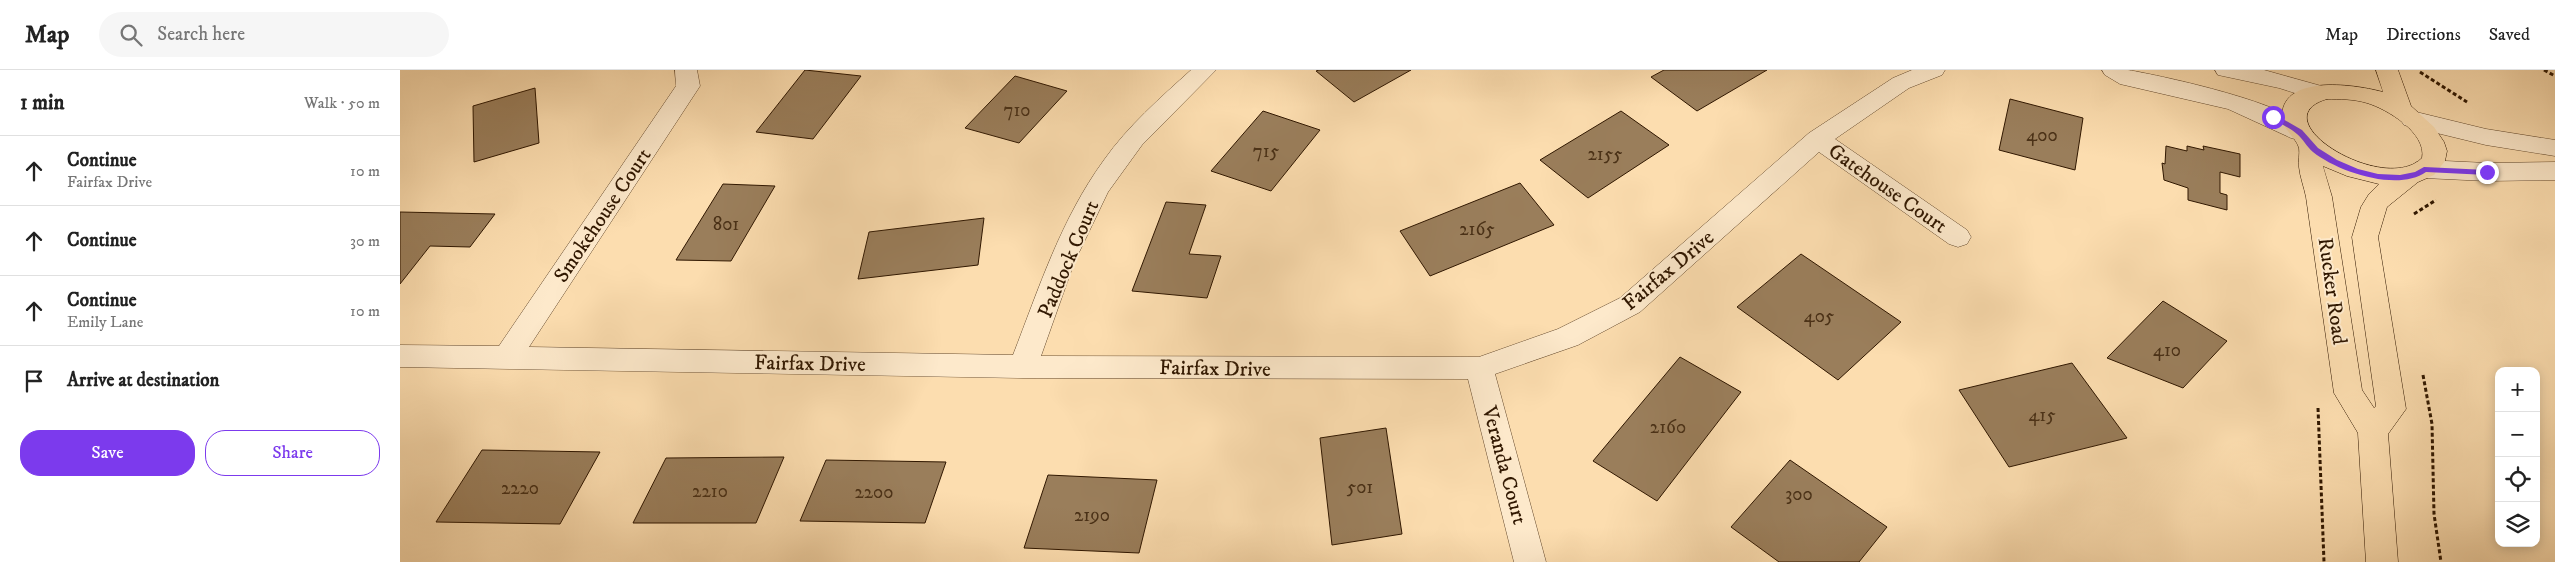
<!DOCTYPE html>
<meta charset="utf-8">
<style>
:root{--surface:#fff;--page:#f6f6f6;--text:#222;--muted:#767676;--line:#e0e0e0;--accent:#7c3aed}
body{margin:0;font-family:"IM FELL DW Pica",serif;background:var(--page);color:var(--text)}
.controls{position:absolute;right:15px;bottom:15px;display:grid;overflow:hidden;border-radius:10px;box-shadow:0 2px 12px #0003}
.controls button{width:45px;height:45px;display:grid;place-items:center;padding:0;border:0;border-bottom:1px solid var(--line);background:var(--surface);color:var(--text);font:25px sans-serif}
.stop{position:absolute;width:15px;height:15px;margin:-11px;border:4px solid #7c3aed;border-radius:50%;background:#fff}
.stop.end{background:#7c3aed;border-color:#fff;box-shadow:0 1px 5px #0008}
.list{margin:0;padding:0;list-style:none}
h2{display:flex;justify-content:space-between;align-items:center;height:65px;margin:0;padding:0 20px;font-size:21px}
h2 small{font-size:16px;font-weight:400;color:var(--muted)}
.list li{display:grid;grid-template-columns:32px 1fr auto;gap:15px;align-items:center;box-sizing:border-box;height:70px;padding:0 20px;border-top:1px solid var(--line)}
.list b{display:block;font-size:19px;white-space:nowrap}
.list p{margin:0;font-size:16px;white-space:nowrap;color:var(--muted)}
.list em{font-size:16px;font-style:normal;color:var(--muted)}
.actions{display:flex;gap:10px;padding:15px 20px}
.actions a{flex:1;padding:11px 0;border:1px solid var(--accent);border-radius:20px;text-align:center;font-size:18px;color:var(--accent)}
.actions .main{background:var(--accent);color:#fff}
.icon{flex:none;width:28px;height:28px;fill:none;stroke:currentColor;stroke-width:2;stroke-linecap:round;stroke-linejoin:round}
.map{position:relative;flex:none;width:2155px;height:492px;overflow:hidden}
header{display:flex;align-items:center;gap:30px;box-sizing:border-box;height:70px;padding:0 25px;background:var(--surface);border-bottom:1px solid var(--line)}
header strong{font-size:24px}
nav{display:flex;gap:28px;margin-inline-start:auto;font-size:18px}
.search{width:350px;height:45px;background:var(--page);display:flex;align-items:center;gap:12px;box-sizing:border-box;padding:0 18px;border-radius:28px;color:var(--muted);font-size:19px}
main{display:flex}
aside{flex:1;background:var(--surface)}
.map>svg:first-child{display:block}
.building{fill:#9a7e5b;stroke:#301700}
.lines{fill:none;stroke-linecap:round;stroke-linejoin:round}
.minor-casing{stroke:#63482c;stroke-width:1}
.major-casing{stroke:#301700;stroke-width:1}
.path{stroke:#301700;stroke-width:3;stroke-dasharray:4 2.5;stroke-linecap:butt}
.minor{fill:#fde9cb;fill-rule:evenodd}
.major{fill:#fcddaf;fill-rule:evenodd}
.route{fill:#7c3aed}
.labels{text-anchor:middle;stroke-width:4;stroke-linejoin:round;paint-order:stroke}
.number-label{font-size:19px;fill:#4a3117}
.street-label{font-size:21px;fill:#301700;stroke:#fde9cb}
</style>
<header>
<strong>Map</strong>
<div class="search"><svg class="icon" aria-label="search" viewBox="0 0 24 24"><circle cx="10" cy="10" r="6"/><path d="M15 15l6 6"/></svg>Search here</div>
<nav><a>Map</a><a>Directions</a><a>Saved</a></nav>
</header>
<main>
<aside>
<h2>1 min<small>Walk · 50 m</small></h2>
<ul class="list">
<li><svg class="icon" aria-label="ahead" viewBox="0 0 24 24"><path d="M12 20V5M6 11l6-6 6 6"/></svg><div><b>Continue</b><p>Fairfax Drive</p></div><em>10 m</em></li>
<li><svg class="icon" aria-label="ahead" viewBox="0 0 24 24"><path d="M12 20V5M6 11l6-6 6 6"/></svg><div><b>Continue</b></div><em>30 m</em></li>
<li><svg class="icon" aria-label="ahead" viewBox="0 0 24 24"><path d="M12 20V5M6 11l6-6 6 6"/></svg><div><b>Continue</b><p>Emily Lane</p></div><em>10 m</em></li>
<li><svg class="icon" aria-label="arrive" viewBox="0 0 24 24"><path d="M6 21V4h12l-3 4 3 4H6"/></svg><div><b>Arrive at destination</b></div></li>
</ul>
<div class="actions"><a class="main">Save</a><a>Share</a></div>
</aside>
<div class="map">
<svg width="2155" height="492" viewBox="0 0 2155 492">
<rect width="100%" height="100%" fill="#fcddaf"/>
<filter id="stains"><feTurbulence type="fractalNoise" baseFrequency=".004" numOctaves="4"/><feColorMatrix values="0 0 0 0 .2 0 0 0 0 .09 0 0 0 0 .02 0 0 0 .5 -.17"/></filter>
<radialGradient id="worn" r=".72"><stop offset=".6" stop-color="#630" stop-opacity="0"/><stop offset="1" stop-color="#630" stop-opacity=".3"/></radialGradient>
<path class="building" d="M405 0 461 6 413 69 356 62Z
M919 0H1011L954 32 916 1Z
M1264 0H1367L1297 41 1251 7Z
M615 6 667 21 619 73 565 58Z
M135 18 139 73 74 92 73 36Z
M1610 29 1683 48 1675 100 1599 80Z
M863 41 920 60 871 121 811 101Z
M1221 41 1269 75 1188 128 1140 90Z
M1766 76 1787 81V76L1804 80 1803 76 1840 84V107L1820 102V123L1827 125V140L1788 130V118L1764 110 1762 93 1765 94Z
M1120 113 1154 155 1030 206 1000 161Z
M323 114 375 116 331 191 276 190Z
M766 132 806 135 789 184 821 186 807 228 732 221Z
M0 142 95 144 70 177 30 176 0 214Z
M584 148 578 195 458 209 469 162Z
M1401 184 1501 252 1438 310 1337 237Z
M1763 231 1827 271 1783 318 1707 288Z
M1280 287 1341 322 1257 431 1193 391Z
M1672 293 1727 368 1609 397 1559 320Z
M986 358 1002 464 932 475 920 368Z
M82 380 200 382 160 454 36 452Z
M384 387 356 453H233L266 388Z
M426 390 546 392 525 453 400 451Z
M1390 390 1487 457 1459 492H1379L1331 457Z
M648 405 757 410 739 483 624 478Z"/>
<g class="lines">
<defs>
<path id="minor" d="M275 0H297L300 16 129 277 613 285C639 218 661 149 704 90 728 56 760 28 791 0H816L742 75 708 122 674 193 641 286 1079 287 1158 259 1220 228 1409 63 1493 8 1512 0H1545L1542 5 1509 18 1435 69 1567 160 1571 167 1567 174 1558 177 1549 174 1419 82 1240 242 1178 275 1095 304 1146 492H1114L1068 309 623 308 0 297V275L99 276 276 16Z
M1702 0C1710 0 1720 0 1728 0 1763 6 1894 34 1911 62L1907 68 1899 70 1891 68 1828 39 1720 14 1705 5Z
M1815 0H1864L1925 17 1929 22 1925 27 1917 30 1879 18 1818 5Z
M2012 41 2086 59 2155 70V86L2086 75 2004 55 2000 49 2004 43Z
M2024 90 2087 93 2155 92V110L2087 111 2024 108 2015 105 2012 99 2015 93Z"/>
<path id="major" d="M1976 0H1998L2011 36 2034 57 2044 72 2047 81 2045 91 2034 105 2018 112 1987 137 1978 167 2006 339 1988 364 1998 492H1966L1958 363 1934 323 1906 127C1904 117 1900 107 1899 97 1898 91 1900 84 1899 78 1896 67 1882 60 1882 45 1884 3 1958 15 1983 22ZM1927 29C1940 29 1954 29 1967 33 1987 39 2027 63 2022 88 1984 126 1858 49 1927 29ZM1923 96 1947 106 1979 114 1969 124 1961 137 1952 167 1976 336 1974 338 1962 320 1932 127Z"/>
</defs>
<use href="#minor" class="minor-casing"/>
<use href="#major" class="major-casing"/>
<path class="path" d="M2144 0 2155 6
M2020 2 2067 32
M2014 144 2036 130
M2023 305 2032 354 2034 444 2041 492
M1918 338 1924 492"/>
<use href="#minor" class="minor"/>
<use href="#major" class="major"/>
</g>
<path class="route" d="M1871 45H1876L1902 60 1918 78 1937 90 1958 99 1978 104 2000 105 2015 102 2024 97 2087 100 2090 102 2087 105 2026 102C1998 122 1938 102 1913 82 1907 77 1903 69 1897 64 1890 58 1879 53 1871 48Z"/>
<g class="labels">
<g class="number-label">
<text x="617" y="46">710</text>
<text x="1642" y="71">400</text>
<text x="866" y="87">715</text>
<text x="1205" y="90">2155</text>
<text x="326" y="160">801</text>
<text x="1077" y="165">2165</text>
<text x="1419" y="252">405</text>
<text x="1767" y="286">410</text>
<text x="1642" y="351">415</text>
<text x="1268" y="363">2160</text>
<text x="960" y="423">501</text>
<text x="120" y="424">2220</text>
<text x="310" y="427">2210</text>
<text x="474" y="428">2200</text>
<text x="1399" y="430">300</text>
<text x="692" y="451">2190</text>
</g>
<g class="street-label">
<text transform="translate(1488 118) rotate(35)" y="7">Gatehouse Court</text>
<text transform="translate(202 145) rotate(-56)" y="7">Smokehouse Court</text>
<text transform="translate(668 189) rotate(-67)" y="7">Paddock Court</text>
<text transform="translate(1268 200) rotate(-40)" y="7">Fairfax Drive</text>
<text transform="translate(1933 221) rotate(82)" y="7">Rucker Road</text>
<text transform="translate(410 293) rotate(1)" y="7">Fairfax Drive</text>
<text transform="translate(815 298) rotate(1)" y="7">Fairfax Drive</text>
<text transform="translate(1105 395) rotate(75)" y="7">Veranda Court</text>
</g>
</g>
<rect width="100%" height="100%" filter="url(#stains)"/>
<rect width="100%" height="100%" fill="url(#worn)"/>
</svg>
<div class="controls">
<button>+</button>
<button>−</button>
<button><svg class="icon" aria-label="locate" viewBox="0 0 24 24"><circle cx="12" cy="12" r="6"/><path d="M12 2v4M12 18v4M2 12h4M18 12h4"/></svg></button>
<button><svg class="icon" aria-label="layers" viewBox="0 0 24 24"><path d="M12 4l9 5-9 5-9-5zM3 14l9 5 9-5"/></svg></button>
</div>
<div class="stop" style="left:1873px;top:47px"></div>
<div class="stop end" style="left:2087px;top:102px"></div>
</div>
</main>
